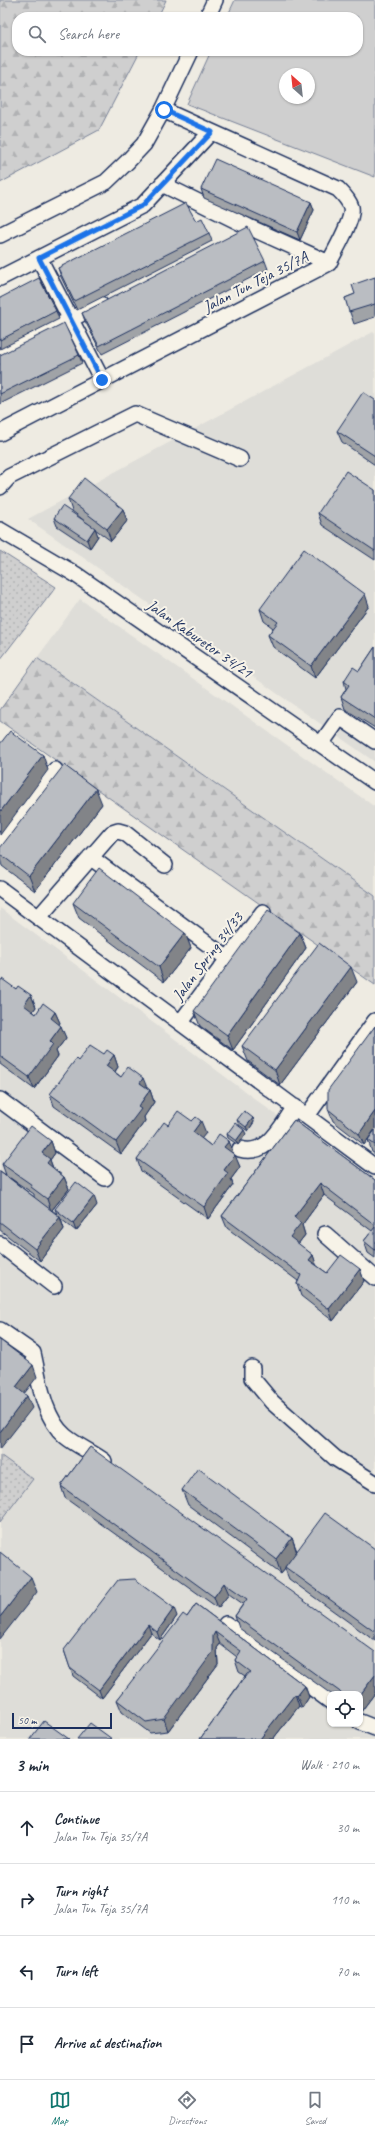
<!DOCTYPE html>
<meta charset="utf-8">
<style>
:root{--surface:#fff;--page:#f2f2f3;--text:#1f2937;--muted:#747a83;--line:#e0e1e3;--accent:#0f766e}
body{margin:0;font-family:Caveat,sans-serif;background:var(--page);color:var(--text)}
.controls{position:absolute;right:12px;bottom:12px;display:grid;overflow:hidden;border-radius:8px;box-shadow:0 1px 3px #0004}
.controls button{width:36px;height:36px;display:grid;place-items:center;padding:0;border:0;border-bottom:1px solid var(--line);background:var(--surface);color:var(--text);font:20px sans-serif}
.compass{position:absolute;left:279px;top:68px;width:36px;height:36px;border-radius:50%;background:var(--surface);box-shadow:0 1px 3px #0004;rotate:333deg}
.scale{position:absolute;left:12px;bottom:10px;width:100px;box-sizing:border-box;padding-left:4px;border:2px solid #1b2f5e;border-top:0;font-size:11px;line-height:14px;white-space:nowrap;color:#1b2f5e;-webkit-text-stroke:3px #f7f3e8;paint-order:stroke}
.stop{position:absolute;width:12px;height:12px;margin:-9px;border:3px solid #1a73e8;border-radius:50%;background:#fff}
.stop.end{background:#1a73e8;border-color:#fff;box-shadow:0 1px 4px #0008}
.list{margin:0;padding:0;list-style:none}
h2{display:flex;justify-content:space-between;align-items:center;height:52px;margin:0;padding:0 16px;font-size:17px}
h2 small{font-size:13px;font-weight:400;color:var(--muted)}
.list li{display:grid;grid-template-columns:26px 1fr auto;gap:12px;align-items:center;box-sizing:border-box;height:72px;padding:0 16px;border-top:1px solid var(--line)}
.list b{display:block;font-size:15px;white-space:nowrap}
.list p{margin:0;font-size:13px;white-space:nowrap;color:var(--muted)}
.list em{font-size:13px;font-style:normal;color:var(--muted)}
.icon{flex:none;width:22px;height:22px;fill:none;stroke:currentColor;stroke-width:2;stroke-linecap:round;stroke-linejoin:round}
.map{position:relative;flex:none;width:375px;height:1739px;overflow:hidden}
.search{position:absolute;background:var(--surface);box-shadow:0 1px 3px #0004;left:12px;right:12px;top:12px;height:44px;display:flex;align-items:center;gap:10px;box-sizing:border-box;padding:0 14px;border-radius:16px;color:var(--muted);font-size:15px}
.sheet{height:340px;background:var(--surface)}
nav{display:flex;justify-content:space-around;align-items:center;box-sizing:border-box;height:56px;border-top:1px solid var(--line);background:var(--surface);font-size:11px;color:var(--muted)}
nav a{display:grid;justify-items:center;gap:2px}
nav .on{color:var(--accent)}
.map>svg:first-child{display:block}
.built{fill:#deddd8;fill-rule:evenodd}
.grass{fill:url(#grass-dots);stroke:#757f96}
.forest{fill:url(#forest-firs);stroke:#757f96}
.pitch{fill:#cfcfcf;stroke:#757f96;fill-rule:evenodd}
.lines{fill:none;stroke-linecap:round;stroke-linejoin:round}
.minor-casing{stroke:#1b2f5e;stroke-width:18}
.minor{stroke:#f7f3e8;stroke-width:15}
.wall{fill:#a0a3a7;stroke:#1b2f5e;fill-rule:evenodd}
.shaded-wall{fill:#828488;stroke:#1b2f5e}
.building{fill:#babdc2;stroke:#1b2f5e}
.route{stroke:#1a73e8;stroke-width:5}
.labels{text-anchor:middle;stroke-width:4;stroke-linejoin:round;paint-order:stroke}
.street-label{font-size:16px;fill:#1b2f5e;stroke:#f7f3e8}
</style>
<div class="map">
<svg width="375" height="1739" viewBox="0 0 375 1739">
<defs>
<pattern id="grass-dots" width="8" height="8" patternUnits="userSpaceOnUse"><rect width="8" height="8" fill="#cfcfcf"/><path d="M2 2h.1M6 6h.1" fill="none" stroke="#b1b2b4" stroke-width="1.8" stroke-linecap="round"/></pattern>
<pattern id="forest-firs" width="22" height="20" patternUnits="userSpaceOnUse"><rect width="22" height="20" fill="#cfcfcf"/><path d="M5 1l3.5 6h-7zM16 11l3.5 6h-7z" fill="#b1b2b4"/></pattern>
</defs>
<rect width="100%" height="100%" fill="#eeebe2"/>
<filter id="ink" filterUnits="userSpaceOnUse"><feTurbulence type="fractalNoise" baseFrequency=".025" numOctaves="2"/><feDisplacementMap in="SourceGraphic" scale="8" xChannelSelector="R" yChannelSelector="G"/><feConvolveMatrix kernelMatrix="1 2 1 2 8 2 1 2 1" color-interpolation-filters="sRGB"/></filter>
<g filter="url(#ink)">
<path class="built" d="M373 332 375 334V762L28 519Z
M80 599 375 807V896L37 658Z
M0 908 375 1189V1739H0ZM330 1694H360V1724H330Z"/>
<path class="grass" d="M0 551 56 587 0 660Z
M0 1455 33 1479 0 1522Z"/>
<path class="forest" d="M0 0H166L158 17H17V51H140L99 130 0 183Z
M37 658 375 896V985L0 721V710Z"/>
<path class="pitch" d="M235 0H375V177L187 104 211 51H358V17H227ZM285 74H309V98H285Z"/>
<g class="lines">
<defs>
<path id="minor" d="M207 17 215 0
M162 184 249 227 329 263
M0 235 106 182 127 162 144 144 163 110 191 51
M39 258 102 380
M0 278 143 205 211 132
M0 356 100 304
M0 433 329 263C335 250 354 220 351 207 349 200 343 194 338 189L163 110
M0 487 9 477 135 414 240 459
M0 530 75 574 375 782
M321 744 340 717 375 741
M0 844 55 770
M90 857 228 959
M0 889 375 1167
M39 917 112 833 118 831 125 833 165 865
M181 1022 263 912
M0 1100 105 1178
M307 1116 375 1021
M240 1149C268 1157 281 1126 295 1107
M325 1234 375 1278
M0 1244 54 1286
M0 1330 33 1353C39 1379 43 1417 65 1436 77 1446 92 1452 104 1461
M252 1368V1378L272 1402 335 1458 375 1483
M226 1624 330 1701
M360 1722 375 1728"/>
</defs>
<use href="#minor" class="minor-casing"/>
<use href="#minor" class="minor"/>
</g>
<path class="wall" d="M201 189 311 202 314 210 300 240 204 198Z
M196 221 209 233 212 241 77 310 61 277 58 268Z
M265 261 268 269 102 354 85 321 82 313Z
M375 277V317L354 324 345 298 355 294Z
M0 298 56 311 59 319 0 349Z
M0 355H79L82 363 0 404Z
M375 400V465L342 442 337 431Z
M375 490V560L322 525 318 513Z
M68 499 127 521 111 541 95 529 98 536 90 548 57 526 54 518 91 526 72 511Z
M369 606 315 678 273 647 268 635 273 628 264 621 260 609Z
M375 647V728L345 709 341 697 346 689 344 681 359 671Z
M102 804 35 891 2 866 0 859V848Z
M73 903 185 933 191 948 164 982 79 918Z
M300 933 306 948 233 1050 200 1026 194 1011Z
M0 982 31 995 36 1007 33 1011 36 1014 55 1012 60 1023 59 1024 66 1038 56 1051 58 1056 34 1089 0 1064Z
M357 982 280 1085 248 1061 242 1046Z
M375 1026V1129L364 1145 333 1121 328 1109Z
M104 1054 114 1055 118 1067 115 1072 121 1077 147 1088 150 1090 154 1102 144 1117 145 1121 121 1154 54 1106 50 1094Z
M253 1118 254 1122 248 1131 239 1125 237 1120Z
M294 1120 375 1180V1258L368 1253 364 1241 372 1231 324 1195 302 1225 305 1235 298 1244 313 1255 316 1265 327 1273 360 1269 364 1281 333 1321 301 1296 297 1284 298 1281 227 1228 222 1216Z
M168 1125 206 1133 201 1138 211 1146 229 1141 233 1153 240 1167 231 1179 233 1185 208 1219 141 1171 137 1159Z
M375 1130V1154L372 1152 368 1140Z
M227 1134H246L238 1145 228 1138Z
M51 1141 55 1153 50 1160 53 1168 64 1177 69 1189 52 1210 57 1214 55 1209 97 1205 76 1231 61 1219 64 1229 40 1261 0 1230V1171L6 1175 2 1164ZM10 1178 34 1194V1197Z
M90 1447 375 1693 360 1713V1694H331L239 1628 235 1616 243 1604 229 1594 218 1608 65 1498 61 1486Z
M182 1490 292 1538 297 1551 375 1549V1641L289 1579 285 1569 281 1574 188 1505Z
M196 1604 305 1686 309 1697 302 1708 299 1706 273 1739H200L245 1676 239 1672 235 1660 237 1657 220 1644 217 1648 218 1664 168 1731 150 1733 122 1712 117 1700 187 1617Z
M177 1616 160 1640 151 1633 102 1698 73 1676 64 1650Z"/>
<path class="shaded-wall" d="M311 202 314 210 300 240 297 232Z
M123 509 127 521 111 541 107 529Z
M95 528 98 536 90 548 87 540Z
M365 594 369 606 315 678 311 666Z
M43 755 48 770 0 835V812Z
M96 789 102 804 35 891 29 876Z
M185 933 191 948 164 982 159 967Z
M300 933 306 948 233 1050 227 1035Z
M351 967 357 982 280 1085 275 1070Z
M31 995 36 1007 28 1017 24 1005Z
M55 1012 60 1023 55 1030 51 1018Z
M61 1026 66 1038 56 1051 58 1056 34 1089 29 1077 50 1041Z
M114 1055 118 1067 110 1078 106 1066Z
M143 1078 148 1090 140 1083Z
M150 1090 154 1102 144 1117 145 1121 121 1154 116 1142 138 1107Z
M375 1111V1129L364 1145 359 1134Z
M253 1118 254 1122 248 1131 246 1127Z
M201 1121 206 1133 197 1144 193 1132Z
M244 1130 246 1134 238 1145 236 1141Z
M51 1141 55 1153 50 1160 54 1171 51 1175 42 1153Z
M229 1141 233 1153 228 1159 224 1147Z
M235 1155 240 1167 231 1179 233 1185 208 1219 204 1207 224 1170Z
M64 1177 69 1189 51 1211 47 1199Z
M320 1183 324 1195 302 1225 305 1235 294 1249 290 1237 294 1217Z
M94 1196 97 1205 76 1231 73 1223Z
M60 1217 64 1229 40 1261 35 1249Z
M313 1255 317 1267 309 1260Z
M360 1269 364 1281 333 1321 329 1309Z
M33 1365 37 1377 20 1399 16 1387Z
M27 1396 32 1408 0 1449V1432Z
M292 1538 297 1553 285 1567V1569L281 1574 276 1559Z
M31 1577 37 1592 0 1639V1617Z
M224 1583 229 1594 218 1608 214 1597Z
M174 1608 177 1616 160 1640 157 1632Z
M148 1625 151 1633 102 1698 99 1690Z
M215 1632 220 1644 217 1648 218 1664 168 1731 164 1719Z
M375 1675V1693L360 1713V1695Z
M305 1686 309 1697 302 1708 297 1696Z
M295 1694 299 1706 273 1739H260Z"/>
<path class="building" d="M215 159 311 202 297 232 201 189Z
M186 203 196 221 202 218 209 233 74 301 58 268Z
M248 227 265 261 99 346 82 313Z
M375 277V304L349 312 345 298 355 294 352 285Z
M39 278 56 311 0 340V298Z
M64 323 79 355 0 394V355Z
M363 392 375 400V456L337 431Z
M346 471 375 490V551L318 513Z
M84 478 123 509 107 529 68 499Z
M62 506 95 528 87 540 54 518Z
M304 549 365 594 311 666 268 635 278 622 260 609Z
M375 647V719L341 697 349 685 344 681 353 667 359 671Z
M10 731 43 755 0 812V744Z
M64 765 96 789 29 876 0 854V848Z
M99 868 185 933 159 967 73 903Z
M268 910 300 933 227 1035 194 1011Z
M319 943 351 967 275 1070 242 1046Z
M2 979 16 989 18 986 31 995 24 1005 36 1014 43 1003 55 1012 51 1018 61 1026 50 1041 53 1044 29 1077 0 1056V982Z
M375 1026V1111L359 1134 328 1109V1090Z
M90 1045 104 1054 107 1050 114 1055 106 1066 121 1077 128 1067 143 1078 140 1083 150 1090 138 1107 141 1109 116 1142 50 1094 76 1059 78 1061Z
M178 1111 192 1121 196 1117 201 1121 193 1132 211 1146 219 1134 229 1141 224 1147 235 1155 224 1170 228 1173 204 1207 137 1159 164 1122 168 1125Z
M244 1111 253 1118 246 1127 237 1120Z
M294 1120 375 1180V1225L320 1183 294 1217 301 1223 290 1237 313 1255 309 1260 327 1273 341 1255 360 1269 329 1309 297 1284 301 1275 222 1216Z
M235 1123 244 1130 236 1141 227 1134Z
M31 1126 51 1141 42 1153 50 1159 47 1163 64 1177 47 1199 31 1187 32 1185 2 1164Z
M375 1130V1145L368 1140Z
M0 1171 60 1217 35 1249 0 1222Z
M76 1182 94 1196 73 1223 55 1209Z
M375 1227V1250L364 1241Z
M0 1340 33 1365 16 1387 27 1396 0 1432Z
M90 1447 375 1652V1675L360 1695V1694H343L235 1616 247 1599 224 1583 214 1597 61 1486Z
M198 1468 292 1538 276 1559 182 1490Z
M325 1513 375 1549V1632L285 1567Z
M0 1552 31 1577 0 1617Z
M135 1579 174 1608 157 1632 148 1625 99 1690 70 1668 64 1650 118 1580Z
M196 1604 305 1686 297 1696 295 1694 260 1739H200L247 1674 251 1672 235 1660 241 1651 215 1632 213 1636V1652L164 1719 146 1722 117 1700 183 1614 187 1617Z
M44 1721 69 1739H30Z
M90 1723 112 1739H77Z"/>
</g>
<g class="lines" filter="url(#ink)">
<path class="route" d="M102 380 39 258 143 205 212 132 164 110"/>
</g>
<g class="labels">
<g class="street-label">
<text transform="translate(255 281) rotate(-27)" y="6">Jalan Tun Teja 35/7A</text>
<text transform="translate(200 638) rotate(35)" y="6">Jalan Kaburetor 34/21</text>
<text transform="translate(207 956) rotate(-53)" y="6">Jalan Spring 34/33</text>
</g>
</g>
</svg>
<div class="controls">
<button><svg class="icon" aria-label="locate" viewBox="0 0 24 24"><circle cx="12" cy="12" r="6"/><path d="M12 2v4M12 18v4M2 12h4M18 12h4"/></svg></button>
</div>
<svg class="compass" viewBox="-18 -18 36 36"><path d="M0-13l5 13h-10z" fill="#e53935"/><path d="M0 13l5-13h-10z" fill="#747a83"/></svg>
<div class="scale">50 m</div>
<div class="stop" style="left:164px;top:110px"></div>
<div class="stop end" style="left:102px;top:380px"></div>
<div class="search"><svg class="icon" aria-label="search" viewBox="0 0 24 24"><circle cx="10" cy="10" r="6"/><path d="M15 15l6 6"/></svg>Search here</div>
</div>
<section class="sheet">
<h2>3 min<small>Walk · 210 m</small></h2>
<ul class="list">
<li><svg class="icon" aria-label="ahead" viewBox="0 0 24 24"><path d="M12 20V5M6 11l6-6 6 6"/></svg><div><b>Continue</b><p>Jalan Tun Teja 35/7A</p></div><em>30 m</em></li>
<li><svg class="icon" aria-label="right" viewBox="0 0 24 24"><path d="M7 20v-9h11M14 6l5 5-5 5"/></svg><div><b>Turn right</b><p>Jalan Tun Teja 35/7A</p></div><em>110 m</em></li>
<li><svg class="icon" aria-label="left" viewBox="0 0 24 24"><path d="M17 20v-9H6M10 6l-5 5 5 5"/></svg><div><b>Turn left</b></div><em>70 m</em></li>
<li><svg class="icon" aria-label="arrive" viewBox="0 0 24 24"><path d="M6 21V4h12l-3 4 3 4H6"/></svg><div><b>Arrive at destination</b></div></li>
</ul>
</section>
<nav>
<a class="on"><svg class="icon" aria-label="map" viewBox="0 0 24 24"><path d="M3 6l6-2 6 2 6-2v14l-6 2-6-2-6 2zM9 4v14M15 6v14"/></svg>Map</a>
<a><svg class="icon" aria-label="directions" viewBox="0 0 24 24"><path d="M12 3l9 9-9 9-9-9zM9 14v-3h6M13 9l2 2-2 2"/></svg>Directions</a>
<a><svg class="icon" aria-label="saved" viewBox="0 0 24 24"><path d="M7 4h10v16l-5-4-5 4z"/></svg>Saved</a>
</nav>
